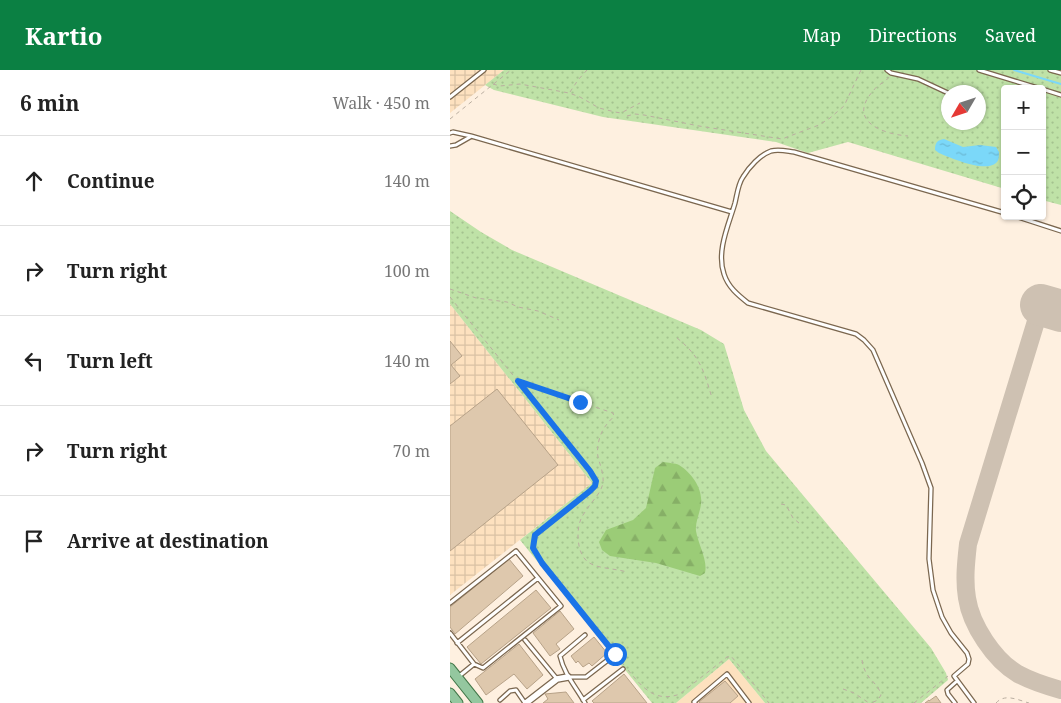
<!DOCTYPE html>
<meta charset="utf-8">
<style>
:root{--surface:#fff;--page:#f6f6f6;--text:#222;--muted:#767676;--line:#e0e0e0;--accent:#0b8043}
body{margin:0;font-family:"Noto Serif",serif;background:var(--page);color:var(--text)}
.controls{position:absolute;right:15px;top:15px;display:grid;overflow:hidden;border-radius:5px;box-shadow:0 1px 4px #0004}
.controls button{width:45px;height:45px;display:grid;place-items:center;padding:0;border:0;border-bottom:1px solid var(--line);background:var(--surface);color:var(--text);font:25px sans-serif}
.compass{position:absolute;left:491px;top:15px;width:45px;height:45px;border-radius:50%;background:var(--surface);box-shadow:0 1px 4px #0004;rotate:231deg}
.stop{position:absolute;width:15px;height:15px;margin:-11px;border:4px solid #1a73e8;border-radius:50%;background:#fff}
.stop.end{background:#1a73e8;border-color:#fff;box-shadow:0 1px 5px #0008}
.list{margin:0;padding:0;list-style:none}
h2{display:flex;justify-content:space-between;align-items:center;height:65px;margin:0;padding:0 20px;font-size:21px}
h2 small{font-size:16px;font-weight:400;color:var(--muted)}
.list li{display:grid;grid-template-columns:32px 1fr auto;gap:15px;align-items:center;box-sizing:border-box;height:90px;padding:0 20px;border-top:1px solid var(--line)}
.list b{display:block;font-size:19px;white-space:nowrap}
.list em{font-size:16px;font-style:normal;color:var(--muted)}
.icon{flex:none;width:28px;height:28px;fill:none;stroke:currentColor;stroke-width:2;stroke-linecap:round;stroke-linejoin:round}
.map{position:relative;flex:none;width:611px;height:633px;overflow:hidden}
header{display:flex;align-items:center;gap:30px;box-sizing:border-box;height:70px;padding:0 25px;background:var(--accent);color:#fff}
header strong{font-size:24px}
nav{display:flex;gap:28px;margin-inline-start:auto;font-size:18px}
main{display:flex}
aside{flex:1;background:var(--surface)}
.map>svg:first-child{display:block}
.built{fill:#fde1bf}
.industrial{fill:url(#industrial-grid)}
.green{fill:url(#green-dots);fill-rule:evenodd}
.forest{fill:url(#forest-firs)}
.water{fill:url(#water-ripples)}
.lines{fill:none;stroke-linecap:round;stroke-linejoin:round}
.stream{stroke:#7bd8f9;stroke-width:2}
.taxiway{stroke:#cec1b2;stroke-width:18}
.runway{stroke:#cec1b2;stroke-width:42}
.building{fill:#dec8ad;stroke:#b7a288}
.service-casing{stroke:#7b674f;stroke-width:5.5}
.minor-casing{stroke:#7b674f;stroke-width:8}
.primary-casing{stroke:#427648;stroke-width:11}
.path{stroke:#baaea0;stroke-width:1;stroke-dasharray:4 4;stroke-linecap:butt}
.service{stroke:#fff;stroke-width:3}
.minor{stroke:#fff;stroke-width:5.5}
.primary{stroke:#94c79f;stroke-width:9}
.route{stroke:#1a73e8;stroke-width:6}
</style>
<header>
<strong>Kartio</strong>
<nav><a>Map</a><a>Directions</a><a>Saved</a></nav>
</header>
<main>
<aside>
<h2>6 min<small>Walk · 450 m</small></h2>
<ul class="list">
<li><svg class="icon" aria-label="ahead" viewBox="0 0 24 24"><path d="M12 20V5M6 11l6-6 6 6"/></svg><div><b>Continue</b></div><em>140 m</em></li>
<li><svg class="icon" aria-label="right" viewBox="0 0 24 24"><path d="M7 20v-9h11M14 6l5 5-5 5"/></svg><div><b>Turn right</b></div><em>100 m</em></li>
<li><svg class="icon" aria-label="left" viewBox="0 0 24 24"><path d="M17 20v-9H6M10 6l-5 5 5 5"/></svg><div><b>Turn left</b></div><em>140 m</em></li>
<li><svg class="icon" aria-label="right" viewBox="0 0 24 24"><path d="M7 20v-9h11M14 6l5 5-5 5"/></svg><div><b>Turn right</b></div><em>70 m</em></li>
<li><svg class="icon" aria-label="arrive" viewBox="0 0 24 24"><path d="M6 21V4h12l-3 4 3 4H6"/></svg><div><b>Arrive at destination</b></div></li>
</ul>
</aside>
<div class="map">
<svg width="611" height="633" viewBox="0 0 611 633">
<defs>
<pattern id="industrial-grid" width="8" height="8" patternUnits="userSpaceOnUse" patternTransform="scale(1.25)"><rect width="8" height="8" fill="#fde1bf"/><path d="M0 4h8M4 0v8" fill="none" stroke="#d9c1a4"/></pattern>
<pattern id="green-dots" width="8" height="8" patternUnits="userSpaceOnUse" patternTransform="scale(1.25)"><rect width="8" height="8" fill="#bfe2a7"/><path d="M2 2h.1M6 6h.1" fill="none" stroke="#a4c28f" stroke-width="1.8" stroke-linecap="round"/></pattern>
<pattern id="forest-firs" width="22" height="20" patternUnits="userSpaceOnUse" patternTransform="scale(1.25)"><rect width="22" height="20" fill="#9bcc77"/><path d="M5 1l3.5 6h-7zM16 11l3.5 6h-7z" fill="#86af66"/></pattern>
<pattern id="water-ripples" width="26" height="14" patternUnits="userSpaceOnUse" patternTransform="scale(1.25)"><rect width="26" height="14" fill="#7bd8f9"/><path d="M2 4q2-2 4 0t4 0M15 11q2-2 4 0t4 0" fill="none" stroke="#6bb9d5"/></pattern>
</defs>
<rect width="100%" height="100%" fill="#fef0e0"/>
<path class="built" d="M279 589 315 633H226Z"/>
<path class="industrial" d="M0 0H54L0 43Z
M0 234 142 413 0 525Z"/>
<path class="green" d="M54 0H611V135L592 130V19H555V119L398 72 358 83 326 72 153 47 44 20 35 15ZM498 22H528V52H498Z
M0 141 31 162 62 180 251 260 274 274 294 340 316 381 481 578 496 603 498 610 471 633H315L279 589 226 633H202L70 470 142 413 0 234Z"/>
<path class="forest" d="M213 392C218 393 225 393 229 395 242 403 253 419 251 434 250 443 245 452 246 461 248 474 258 490 255 503L250 506 206 493 160 486 152 480 149 472 156 460 183 450 196 438 205 398Z"/>
<path class="water" d="M494 69 513 77 530 75 546 77 549 82C549 86 549 91 546 93 535 103 501 88 489 83L485 80C485 73 487 70 494 69Z"/>
<g class="lines">
<path class="stream" d="M564 0 611 14"/>
<path class="taxiway" d="M591 235 518 474C516 492 514 510 517 528 521 555 544 590 568 604 581 611 596 616 611 620"/>
<path class="runway" d="M591 235 611 241"/>
</g>
<path class="building" d="M0 271 12 286 1 295 10 306 0 314Z
M47 319 108 395 0 481V356Z
M59 489 73 506 5 564 0 557V537Z
M86 520 101 538 31 594 17 577Z
M110 541 124 559 106 574 110 579 100 586 83 563Z
M144 567 157 583 142 596 139 593 133 597 128 591 126 593 121 586Z
M69 574 93 605 77 619 64 604 36 625 25 609Z
M174 604 197 633H144L142 631Z
M275 611 288 626 280 633H250L249 632Z
M116 622 124 633H93L98 629 95 624Z
M486 626 491 633H475L479 630V631Z"/>
<g class="lines">
<defs>
<path id="service" d="M437 0 441 3 468 9 498 23
M529 0 591 19
M600 0 611 3
M592 19 611 25
M0 27 34 0
M0 63 3 62 21 66 282 142
M0 76 6 75 20 67
M565 146 611 161
M0 533 66 481 111 536 33 598 24 594 0 563
M75 570 107 609
M7 573 88 508
M8 607 24 594
M118 607H136L163 586
M50 630 60 621 66 620 75 633
M133 630 173 599
M135 633C126 617 114 604 110 586L135 565
M245 633 244 632 277 604 299 633
M505 633 498 624 497 620 507 611
M524 633 504 606 518 594 519 589 517 583 501 563 492 547 483 520 479 489 481 418 472 393 423 280 414 270 406 264 298 233C288 225 278 217 274 204 266 181 279 154 285 133 287 125 288 114 293 107 299 97 310 85 321 81 329 79 336 81 344 82L555 143"/>
<path id="minor" d="M76 633 107 609 118 607"/>
<path id="primary" d="M0 598 28 633
M0 623 8 633"/>
</defs>
<use href="#service" class="service-casing"/>
<use href="#minor" class="minor-casing"/>
<use href="#primary" class="primary-casing"/>
<path class="path" d="M439 7C435 13 428 14 424 20 396 50 431 64 458 66
M43 14 50 16 70 14 119 23 130 27 149 38 165 42 171 43 190 33
M120 22 128 10 137 0
M177 46 185 44 194 45 249 56 332 69 369 55 380 48 394 36 411 0
M0 49 61 0
M0 219 26 228 57 232 68 237 88 241 109 250
M0 227 145 407C147 413 145 416 140 421L85 465 83 478 92 493 163 582
M227 268C250 286 254 301 262 328
M70 312 163 343 164 346C162 349 159 351 157 354 150 362 146 377 148 387 150 395 154 404 153 413 151 424 140 433 135 442 129 450 128 458 128 467 130 502 151 495 177 502
M331 434 336 435 343 448 349 453
M167 587 174 595
M412 590C415 611 428 611 431 625L428 630 421 633
M178 600C193 618 205 633 230 624L277 587 281 586 319 633
M393 619 404 623 419 633
M464 633 498 606
M546 633C555 623 568 630 579 633"/>
<use href="#service" class="service"/>
<use href="#minor" class="minor"/>
<use href="#primary" class="primary"/>
</g>
<g class="lines">
<path class="route" d="M130 332 68 311 140 401 146 411 145 416 140 421 85 465 83 478 92 493 165 584"/>
</g>
</svg>
<div class="controls">
<button>+</button>
<button>−</button>
<button><svg class="icon" aria-label="locate" viewBox="0 0 24 24"><circle cx="12" cy="12" r="6"/><path d="M12 2v4M12 18v4M2 12h4M18 12h4"/></svg></button>
</div>
<svg class="compass" viewBox="-18 -18 36 36"><path d="M0-13l5 13h-10z" fill="#e53935"/><path d="M0 13l5-13h-10z" fill="#767676"/></svg>
<div class="stop" style="left:165px;top:584px"></div>
<div class="stop end" style="left:130px;top:332px"></div>
</div>
</main>
